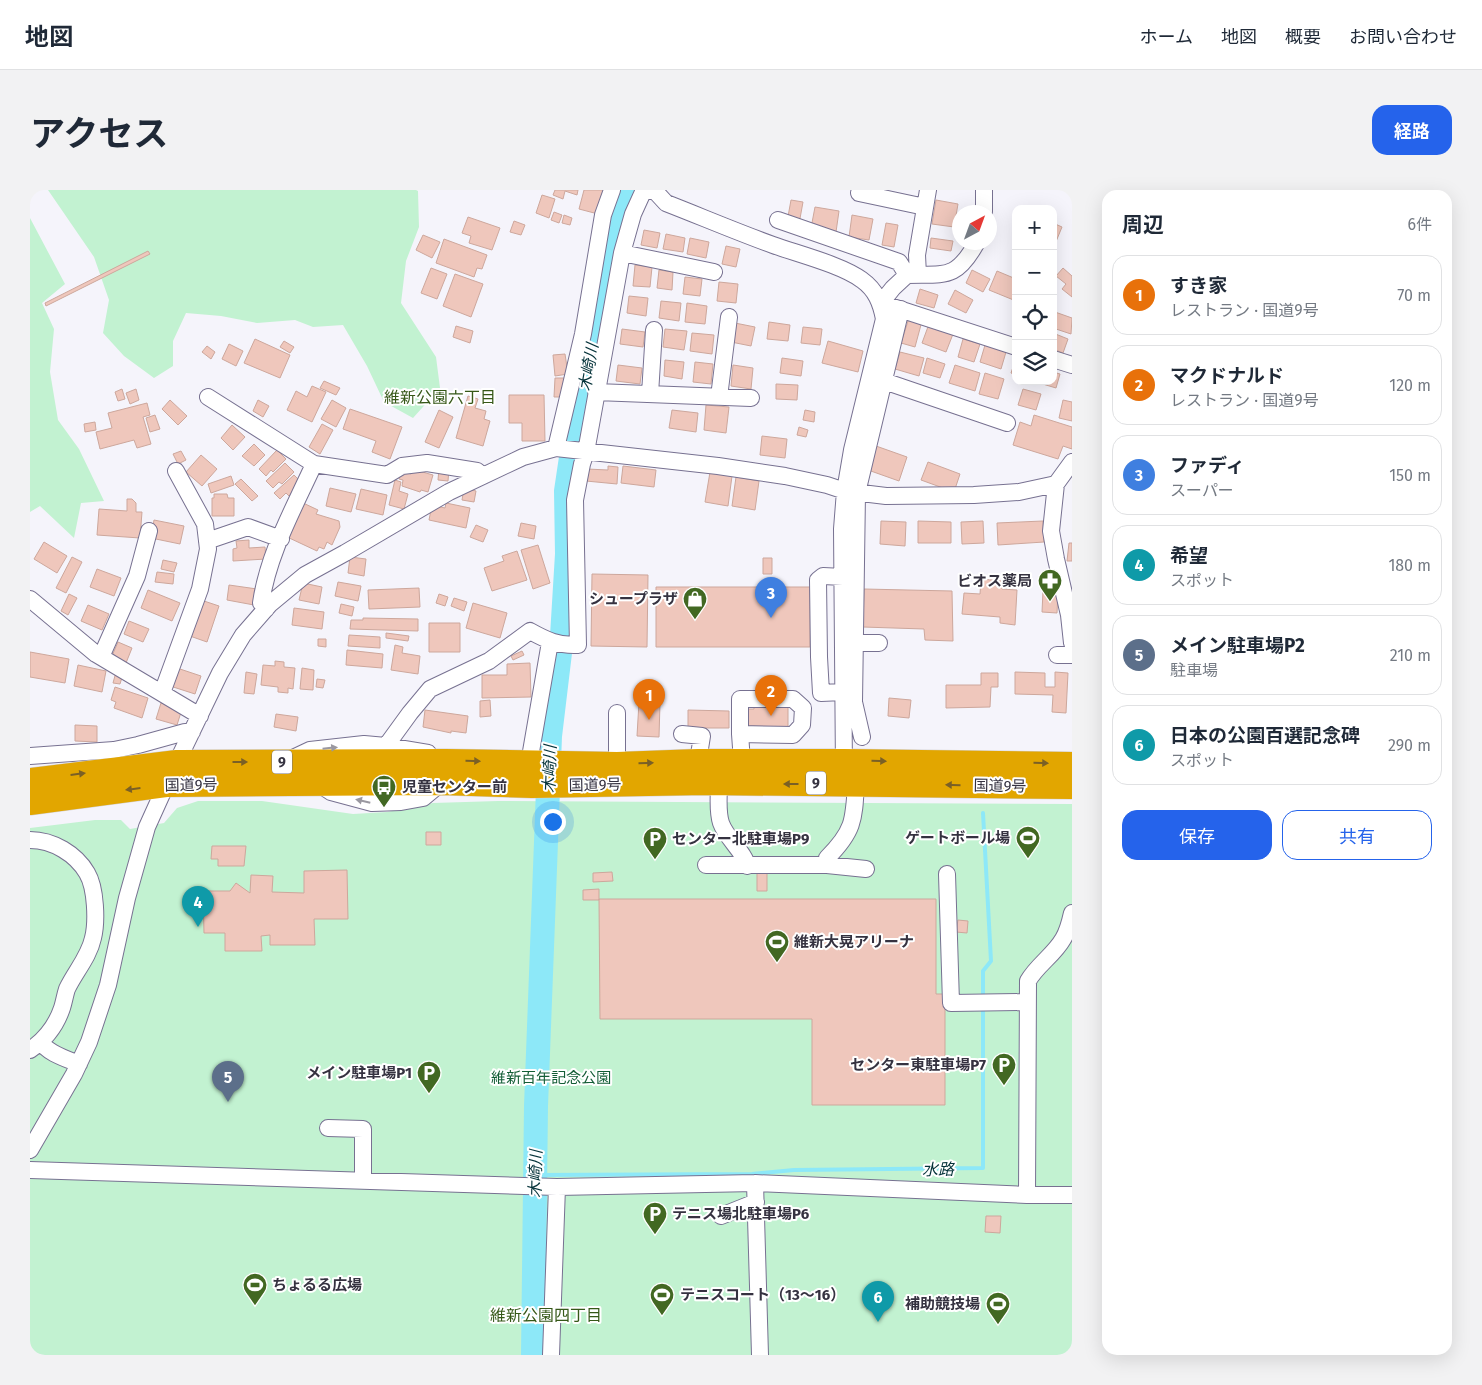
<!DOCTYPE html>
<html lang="ja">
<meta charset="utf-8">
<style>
:root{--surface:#fff;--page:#f2f2f3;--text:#1f2937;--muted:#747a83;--line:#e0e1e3;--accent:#2563eb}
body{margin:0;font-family:"Fira Sans","Noto Sans JP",sans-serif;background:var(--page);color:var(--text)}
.controls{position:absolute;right:15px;top:15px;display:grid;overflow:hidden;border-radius:10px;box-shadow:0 5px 20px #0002}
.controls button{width:45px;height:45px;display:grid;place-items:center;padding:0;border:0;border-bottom:1px solid var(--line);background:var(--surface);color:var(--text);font:25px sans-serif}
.compass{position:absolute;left:922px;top:15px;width:45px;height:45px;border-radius:50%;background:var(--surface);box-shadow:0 5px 20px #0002;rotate:41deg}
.you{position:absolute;left:522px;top:631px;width:18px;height:18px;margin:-12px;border:4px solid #fff;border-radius:50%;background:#1a73e8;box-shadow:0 0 0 8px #1a73e833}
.badge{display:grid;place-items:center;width:32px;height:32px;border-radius:50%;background:var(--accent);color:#fff;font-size:16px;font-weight:700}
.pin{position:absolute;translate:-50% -41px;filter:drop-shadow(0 1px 2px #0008)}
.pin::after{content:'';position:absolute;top:26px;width:18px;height:15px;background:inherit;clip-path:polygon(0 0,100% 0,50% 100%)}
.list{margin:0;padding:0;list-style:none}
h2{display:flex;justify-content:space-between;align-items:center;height:65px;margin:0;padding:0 20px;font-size:21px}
h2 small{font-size:16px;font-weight:400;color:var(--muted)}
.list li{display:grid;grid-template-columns:32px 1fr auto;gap:15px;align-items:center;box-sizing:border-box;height:80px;margin:0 10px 10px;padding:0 10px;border:1px solid var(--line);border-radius:15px}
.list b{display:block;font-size:19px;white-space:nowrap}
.list p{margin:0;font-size:16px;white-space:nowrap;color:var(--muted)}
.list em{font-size:16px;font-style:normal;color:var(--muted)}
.actions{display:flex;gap:10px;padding:15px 20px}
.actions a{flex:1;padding:11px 0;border:1px solid var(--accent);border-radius:15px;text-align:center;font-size:18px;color:var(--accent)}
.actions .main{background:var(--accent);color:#fff}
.icon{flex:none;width:28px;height:28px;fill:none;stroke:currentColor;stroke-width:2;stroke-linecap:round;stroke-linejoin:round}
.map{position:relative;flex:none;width:1042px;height:1165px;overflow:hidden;border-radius:15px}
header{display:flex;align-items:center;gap:30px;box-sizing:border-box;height:70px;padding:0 25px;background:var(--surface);border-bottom:1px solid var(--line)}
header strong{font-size:24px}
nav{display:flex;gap:28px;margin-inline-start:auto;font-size:18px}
.intro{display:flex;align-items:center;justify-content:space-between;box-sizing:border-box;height:120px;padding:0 30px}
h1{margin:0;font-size:35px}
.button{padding:12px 22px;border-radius:15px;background:var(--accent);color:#fff;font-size:18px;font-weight:700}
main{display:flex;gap:30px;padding:0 30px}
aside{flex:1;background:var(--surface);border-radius:15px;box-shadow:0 5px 20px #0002}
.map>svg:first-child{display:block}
.green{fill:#c2f2d1}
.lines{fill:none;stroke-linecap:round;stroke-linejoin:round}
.stream{stroke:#8de8f8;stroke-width:4}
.river{stroke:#8de8f8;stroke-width:24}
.building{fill:#efc7bc;stroke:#cda79c}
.minor-casing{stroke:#777191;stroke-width:18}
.highway-casing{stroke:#d3d2d5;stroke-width:25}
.minor{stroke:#fff;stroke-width:16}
.highway{stroke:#e2a600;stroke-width:24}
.oneway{fill:#9a98a0}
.oneway2{fill:#7a6026}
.labels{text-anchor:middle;stroke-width:4;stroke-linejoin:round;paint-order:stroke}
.shield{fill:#fff;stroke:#727079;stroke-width:1}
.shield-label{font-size:14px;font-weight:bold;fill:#353240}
.poi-label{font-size:15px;font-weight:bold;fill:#353240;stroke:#fff;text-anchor:end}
.street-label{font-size:15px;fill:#353240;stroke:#fff}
.park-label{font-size:15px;fill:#135d36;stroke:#fff}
.water-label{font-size:16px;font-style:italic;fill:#043239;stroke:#fff}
.neighbourhood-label{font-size:16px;fill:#365818;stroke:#fff}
</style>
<header>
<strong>地図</strong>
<nav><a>ホーム</a><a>地図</a><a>概要</a><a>お問い合わせ</a></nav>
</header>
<div class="intro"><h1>アクセス</h1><a class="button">経路</a></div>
<main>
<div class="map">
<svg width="1042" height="1165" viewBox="0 0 1042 1165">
<rect width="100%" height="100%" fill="#f5f4fb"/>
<path class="green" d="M18 0H386L388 1 389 37 376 71 371 113 406 167 410 198 383 228 354 212 337 176 313 135 283 137 265 130 227 133 191 126 156 123 143 151V176L124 188 94 166 73 143 79 110 64 67Z
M0 28 35 94 12 113 24 139 20 182 28 230 49 259 74 311 51 313 44 348 10 316 0 322Z
M168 611H232L323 624 357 622 403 613 468 611 1042 614V1165H0V638L65 630H91L100 639 134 633 147 618Z"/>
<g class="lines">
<path class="stream" d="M953 808V781L961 771 953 623
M505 985 722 984 764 980 953 978V817"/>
<path class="river" d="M503 1165 506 916 520 546 532 446 537 364 536 301 543 254 577 68 597 0"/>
</g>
<path class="building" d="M525 0H548L547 5 535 1 533 9 523 5Z
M554 0H574L568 24 549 19Z
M512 5 525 9 519 28 506 23Z
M761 10 773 12 769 34 757 32Z
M906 10 928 14 924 37 902 34Z
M785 17 809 21 806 42 781 38Z
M524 22 532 25 529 33 521 30Z
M534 25 542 28 540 35 532 33Z
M822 25 843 29 839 50 819 47Z
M438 27 470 38 462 60 439 53 441 46 432 43Z
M484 31 495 35 491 45 480 42Z
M856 33 868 35 864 57 852 55Z
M1023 33 1032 37 1025 54H1023Z
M614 40 630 43 627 58 611 55Z
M636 44 655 48 653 62 633 59Z
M393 45 410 52 402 68 386 60Z
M660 48 679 52 676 68 657 64Z
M901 48 923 51 921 61 900 58Z
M414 49 457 65 452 79 447 78 444 87 406 73Z
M696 56 710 59 706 77 692 74Z
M118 61 120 64 16 116 15 113Z
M605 75 622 77 620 97 603 96Z
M401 78 417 84 407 109 391 103Z
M1033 78 1042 86V107L1032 99 1036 94 1026 86Z
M629 80 643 82 642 100 627 98Z
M942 80 960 89 953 102 936 93Z
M967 81 986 89V111L959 100Z
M425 84 453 94 441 127 413 116Z
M655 87 672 89 670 106 653 104Z
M689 92 708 94 706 113 687 111Z
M890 99 908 105 904 118 886 113Z
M925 100 943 110 936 123 918 114Z
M599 106 618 108 616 126 597 123Z
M631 111 651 113 649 131 629 128Z
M657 113 677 116 675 134 655 132Z
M1025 122 1042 128 1041 144 1023 138V127Z
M879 128 892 131 885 157 871 153Z
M739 132 760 135 758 151 737 149Z
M705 133 725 137 721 156 701 152Z
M899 134 923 144 916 162 892 153Z
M426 136 443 141 440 153 423 147Z
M773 137 792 139 790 155 771 153Z
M592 139 615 142 613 157 590 154Z
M635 139 657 141 654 160 633 157Z
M662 143 684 145 682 164 660 161Z
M1023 143 1038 149 1033 163 1023 159Z
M225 149 260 165 250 188 214 173Z
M933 149 950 154 944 172 928 167Z
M254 151 264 157 260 163 250 157Z
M798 151 833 161 828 182 792 173Z
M199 154 213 161 206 176 192 169Z
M955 155 976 162 971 179 950 172Z
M177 156 185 162 181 169 172 162Z
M870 162 894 168 889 186 865 179Z
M535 164 538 184 525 186 523 165Z
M752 168 773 171 771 186 750 183Z
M897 168 915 174 910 188 893 183Z
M986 168V185L981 183Z
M635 170 654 172 652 189 634 186Z
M665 172 683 174 681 194 663 192Z
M588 175 612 178 610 194 586 191Z
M703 175 723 178 721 199 701 196Z
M925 175 950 183 945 201 919 193Z
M1023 182 1030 184 1026 198 1006 192 1023 191Z
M955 183 974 189 968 209 949 204Z
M525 188H536V207H524Z
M294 191 310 198 306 205 290 198Z
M746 194 768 195 767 210 746 209Z
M282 196 296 202 282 232 257 220 266 201 277 207Z
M92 199 95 209 88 211 85 202Z
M106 199 109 210 100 214 96 203Z
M993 199 1011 204 1006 220 988 215Z
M479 205H514L515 251H492V233H479Z
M438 206 448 209 445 218 456 221 454 229 460 231 453 256 426 248Z
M140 210 157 226 148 235 132 219Z
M228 210 239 216 233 227 223 221Z
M302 210 316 218 306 237 291 229Z
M1033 210 1042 212V231L1029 228Z
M117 213 120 225 113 227 121 254 107 258 104 250 70 259 66 242 82 238 78 223Z
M676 215 699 217 696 243 674 240Z
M320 219 372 237 360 269 342 262 346 251 313 239Z
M409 220 423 227 409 258 395 252Z
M642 220 668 223 666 242 639 238Z
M775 220 785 222 784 232 773 230Z
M125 225 130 239 120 242 116 228Z
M1004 225 1042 237V259L1033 256 1028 269 983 255 990 232 1001 236Z
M65 232 66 240 55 242 54 234Z
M292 234 303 240 290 264 279 257Z
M202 235 215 247 203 260 191 248Z
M769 237 778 240 776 247 767 245Z
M732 246 757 249 755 268 730 265Z
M224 254 235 265 224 276 212 266Z
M846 256 877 267 869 291 838 280Z
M247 260 256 269 243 282 241 280 236 286 229 279Z
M151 261 156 270 148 274 143 264Z
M171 265 187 279 172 296 156 282Z
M898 272 930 284 924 302 891 290Z
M255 273 264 282 252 294 249 292 243 298 236 291Z
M578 276 588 277 587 294 556 291 557 279 578 280Z
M593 276 626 280 624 297 591 293Z
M409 278 419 279 418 291 408 290Z
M382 279 403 285 398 302 391 300 390 302 372 296 373 290 369 289 370 281 381 284Z
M680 282 702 286 698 316 675 312Z
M264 285 272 293 259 306 256 303 250 309 244 303Z
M201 286 204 295 181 303 178 294Z
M706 287 729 291 725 320 702 316Z
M211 289 228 306 222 311 205 294Z
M365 290 371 292 369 301 378 304 374 319 359 315Z
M300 298 326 304 321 322 296 316Z
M434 298 446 301 444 312 432 310Z
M331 299 357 305 353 325 326 319Z
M184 304H197L198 308H204V326H182V308H184Z
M97 309H102L106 313V322H112L110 348 67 345 69 319 97 321Z
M271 312 288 320 286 324 309 331 310 337 302 355 297 352 294 359 289 357 287 361 255 346Z
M416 313 440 318 436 338 399 330 402 315 415 318Z
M124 330 154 336 150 354 121 348Z
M851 331 876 332 875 356 850 354Z
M888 331 921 332V353H888Z
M953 331 954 353 932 354 931 332Z
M1013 331 1014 352 968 355 967 333Z
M491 333 506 336 504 349 488 346Z
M446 335 458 340 453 352 440 347Z
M219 350V358L235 357 236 369 203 371V359L207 358 206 351Z
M14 352 37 366 27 383 4 369Z
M1039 353H1042V371H1037Z
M508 355 520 393 503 399 491 360Z
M487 361 497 390 462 401 454 378 474 371 472 366Z
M42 367 52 372 36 403 26 398Z
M320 367 336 369 334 386 318 383Z
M733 368H742V384H733Z
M133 370 147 373 144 382 131 379Z
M67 379 91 388 84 406 60 397Z
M127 382 144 384 143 394 125 392Z
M562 384 618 385 617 457 561 456Z
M951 389 973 391 972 399 987 400 985 435 970 433V427L932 424 934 403 950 404Z
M308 392 331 396 328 411 305 406Z
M273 393 292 397 289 414 269 410Z
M199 395 227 399 224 415 197 410Z
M626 397H780V457H626Z
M389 398 390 417 339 419 338 400Z
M834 399 922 401 923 451 895 450 894 439 833 437Z
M118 400 150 413 142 431 111 418Z
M1013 401H1028L1027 423 1012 422Z
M39 404 47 408 38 425 31 421Z
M409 404 418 407 415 416 406 413Z
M424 408 437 412 434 421 421 416Z
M168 409 189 416 177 452 157 445Z
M443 413 477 423 470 448 436 438Z
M311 414 324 417 322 426 309 423Z
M58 415 79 424 72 440 51 431Z
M264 418 294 422 292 439 262 435Z
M333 428 388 429V441L320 439 321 430H333Z
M99 431 119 439 113 452 94 444Z
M399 433H430V462H399Z
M356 443 379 446 378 451 356 448Z
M319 445 350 447V458L318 456Z
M288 449H296V457L288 456Z
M88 452 102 458 96 473 82 466Z
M365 455 373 457 372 463 390 466 388 484 361 480Z
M317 460 353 464 352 478 316 475Z
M492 461 494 465 483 470 481 466Z
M0 462 39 469 35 493 0 487Z
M245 471 254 472V477L265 478 263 499 258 498V503L248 502V497L231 495 233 475 245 476Z
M500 473 501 507 452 508V485H477V474Z
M48 475 76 481 72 502 44 496Z
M144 477 171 486 165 504 137 495Z
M272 478 284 480 283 500 270 499Z
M86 482 93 484 90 494 83 493Z
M216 482 227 484 224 504 214 503Z
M985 482 1015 483V497H1025V482L1038 483 1036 523 1022 522 1023 505 985 504Z
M951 483H968V497H961L960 517 916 518V495H951Z
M287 489 295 490 293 498 286 497Z
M85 497 118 508 112 528 84 518 86 512 81 510Z
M859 508 881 510 879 528 858 526Z
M460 510 461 526 450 527V511Z
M609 512 630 513 629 547 607 546Z
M131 513 152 519 147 535 126 529Z
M724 513 758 514V537L718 536V519H724Z
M395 520 438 526 436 543 421 541V543L393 537Z
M658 520 699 521V538H658Z
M246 524 268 527 266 541 244 537Z
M45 535 67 536V552L45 551Z
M396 642H411V655H396Z
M182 656H216L214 676H188V669H181Z
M317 680 318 729H284L285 755H240V745L231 746 232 761H195V743H174L173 701H200L206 693 220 703 221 685 243 686 242 702 274 703V681Z
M582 682 583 691 563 692V683Z
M727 682H737V701H727Z
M569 699V710H553V700Z
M569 709H906V804H915V915H782V829H570Z
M928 730 938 731 937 743 926 742Z
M956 1026H971L970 1043 955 1042Z"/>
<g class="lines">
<defs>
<path id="minor" d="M624 0 636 13C672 27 707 42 743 55 768 64 812 75 832 90 846 100 851 113 854 129L822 260 815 301 812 339 814 580
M829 3 895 17
M954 22V0
M748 30 869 72 877 85
M592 63 684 82
M888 85 887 65 898 0
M851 113 863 98 877 85C916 84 926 90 947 52
M860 116 986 157
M1023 169 1042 175
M845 188 977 233
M566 202 721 208
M620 204 624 140
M178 207 284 274
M689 207 699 127
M526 258 553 144 573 25 582 0
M1042 272 1026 294 1021 341 1026 369 1039 425 1042 453
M177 351 218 337 251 349
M813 387 793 386 788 390 789 467 791 503 813 502
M0 409 66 464 170 526
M236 419 231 413C238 364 264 318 284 274L357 285 372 276 397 273 447 281 453 286
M816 452 849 453
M1027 465H1042
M71 467 107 386 119 341
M132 503 170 399 178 359 175 334 146 281
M652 544 672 546 668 571
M710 544 763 545 772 535 773 518 763 509H710V544L712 571
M832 547 824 512 827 303 871 119
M356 556 380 523 400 499 459 471 500 441C516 450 529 456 548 455L545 310 552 274 556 262 592 63 603 24 613 2 620 0
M0 566 84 560 108 555 155 542H162
M261 569 280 560 334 554 356 556 398 563
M499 573 520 452
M587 574V523
M689 594C689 606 687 621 691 633 696 648 716 664 717 676
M292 596 301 602 342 613 371 612 393 608 411 593
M0 650C23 650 46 664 57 683 66 698 67 732 63 748 59 767 45 782 37 799 35 805 34 812 32 818 26 836 16 849 0 860
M676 675H797L836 679
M797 675V668C824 641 824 630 826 593
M917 684 921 813 997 812
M11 852C17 863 37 869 49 874
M298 938 333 939V991
M0 960 44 884 59 852 78 795 97 708 117 637 136 595 190 483 213 445 240 414 275 385 315 363 419 302 493 267 526 258 688 276 755 286 797 295 815 301 856 306 944 305 989 302 1026 294
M0 980 527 997 725 993 997 1005H1042
M725 993 730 1165
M997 1005 998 791C1007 775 1024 765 1033 749 1038 741 1040 732 1042 723
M691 1026 726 1012
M521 1165 527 997"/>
<path id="highway" d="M0 590 147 572 416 571 587 574 668 571H814L1042 574
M0 613 136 595 411 593 502 596 676 593 1042 597"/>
</defs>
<use href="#minor" class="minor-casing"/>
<use href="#highway" class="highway-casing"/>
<use href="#minor" class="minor"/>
<use href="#highway" class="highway"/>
</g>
<defs><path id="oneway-solid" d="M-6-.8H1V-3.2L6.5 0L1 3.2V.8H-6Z" transform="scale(1.25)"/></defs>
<g class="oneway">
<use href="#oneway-solid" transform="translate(300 558) rotate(-6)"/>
<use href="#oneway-solid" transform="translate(333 611) rotate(-167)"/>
</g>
<g class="oneway2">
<use href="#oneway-solid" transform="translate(443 571) rotate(1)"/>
<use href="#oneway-solid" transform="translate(849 571) rotate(1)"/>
<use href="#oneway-solid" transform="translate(210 572)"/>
<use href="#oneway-solid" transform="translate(616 573) rotate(-2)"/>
<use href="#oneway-solid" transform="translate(1011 573) rotate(1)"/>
<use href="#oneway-solid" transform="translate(48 584) rotate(-7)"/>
<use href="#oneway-solid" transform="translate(761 594) rotate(180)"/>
<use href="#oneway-solid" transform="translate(923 595) rotate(-179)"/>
<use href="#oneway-solid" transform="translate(103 599) rotate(173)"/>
</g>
<defs>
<symbol id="pharmacy-pin" viewBox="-11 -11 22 30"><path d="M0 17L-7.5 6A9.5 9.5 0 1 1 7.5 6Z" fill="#426822" stroke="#fff"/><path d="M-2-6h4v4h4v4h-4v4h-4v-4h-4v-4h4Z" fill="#fff"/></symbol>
<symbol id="shop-pin" viewBox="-11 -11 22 30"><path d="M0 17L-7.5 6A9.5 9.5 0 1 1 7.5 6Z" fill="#426822" stroke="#fff"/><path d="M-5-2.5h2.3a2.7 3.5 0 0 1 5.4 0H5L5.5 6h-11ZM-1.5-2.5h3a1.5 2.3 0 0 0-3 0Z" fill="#fff"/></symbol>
<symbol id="bus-pin" viewBox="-11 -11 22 30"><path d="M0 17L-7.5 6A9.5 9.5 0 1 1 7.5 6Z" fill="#426822" stroke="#fff"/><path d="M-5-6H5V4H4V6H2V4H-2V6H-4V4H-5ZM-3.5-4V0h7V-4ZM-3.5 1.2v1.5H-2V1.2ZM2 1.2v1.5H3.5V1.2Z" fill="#fff"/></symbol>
<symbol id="stadium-pin" viewBox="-11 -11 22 30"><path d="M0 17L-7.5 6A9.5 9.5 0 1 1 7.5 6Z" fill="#426822" stroke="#fff"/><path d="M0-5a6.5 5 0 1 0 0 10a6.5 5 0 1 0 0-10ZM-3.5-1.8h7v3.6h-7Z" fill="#fff"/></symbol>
<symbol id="parking-pin" viewBox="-11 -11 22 30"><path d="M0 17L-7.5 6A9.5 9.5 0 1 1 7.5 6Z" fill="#426822" stroke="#fff"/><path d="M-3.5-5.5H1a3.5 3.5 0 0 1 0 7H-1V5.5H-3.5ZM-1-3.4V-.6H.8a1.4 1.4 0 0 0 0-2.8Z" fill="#fff"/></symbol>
</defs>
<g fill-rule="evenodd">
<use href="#pharmacy-pin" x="1006" y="377" width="28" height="38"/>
<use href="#shop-pin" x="651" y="395" width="28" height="38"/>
<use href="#bus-pin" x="340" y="583" width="28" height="38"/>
<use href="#stadium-pin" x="984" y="634" width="28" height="38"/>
<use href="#parking-pin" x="611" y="635" width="28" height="38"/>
<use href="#stadium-pin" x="733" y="738" width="28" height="38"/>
<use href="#parking-pin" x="960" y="861" width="28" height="38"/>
<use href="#parking-pin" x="385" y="869" width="28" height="38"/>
<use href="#parking-pin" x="611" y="1010" width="28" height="38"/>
<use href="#stadium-pin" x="211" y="1081" width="28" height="38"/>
<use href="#stadium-pin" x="618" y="1091" width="28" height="38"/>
<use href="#stadium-pin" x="954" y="1100" width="28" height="38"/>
</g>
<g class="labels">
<g class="shield">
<rect x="242" y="560.5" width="20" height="23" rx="4"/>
<rect x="776" y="581.5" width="20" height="23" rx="4"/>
</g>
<g class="shield-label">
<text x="252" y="577">9</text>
<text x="786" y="598">9</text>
</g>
<g class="poi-label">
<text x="1002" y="396">ビオス薬局</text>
<text x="648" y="414">シュープラザ</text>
<text x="372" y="602" text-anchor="start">児童センター前</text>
<text x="980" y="653">ゲートボール場</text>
<text x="642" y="654" text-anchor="start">センター北駐車場P9</text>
<text x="764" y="757" text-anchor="start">維新大晃アリーナ</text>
<text x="956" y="880">センター東駐車場P7</text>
<text x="382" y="888">メイン駐車場P1</text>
<text x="642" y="1029" text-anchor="start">テニス場北駐車場P6</text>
<text x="242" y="1100" text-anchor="start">ちょるる広場</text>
<text x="650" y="1110" text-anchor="start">テニスコート（13～16）</text>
<text x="950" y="1119">補助競技場</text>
</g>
<g class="street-label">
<text transform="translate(161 595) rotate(-1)" y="5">国道9号</text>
<text transform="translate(565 595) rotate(-1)" y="5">国道9号</text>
<text transform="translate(970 596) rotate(1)" y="5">国道9号</text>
</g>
<g class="park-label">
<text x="521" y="893">維新百年記念公園</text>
</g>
<g class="water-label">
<text transform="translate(558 177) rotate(-80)" y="6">木崎川</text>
<text transform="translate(519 579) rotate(-88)" y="6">木崎川</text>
<text transform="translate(908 979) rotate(-1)" y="6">水路</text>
<text transform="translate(505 984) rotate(-89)" y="6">木崎川</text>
</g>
<g class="neighbourhood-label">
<text x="410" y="213">維新公園六丁目</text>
<text x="516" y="1131">維新公園四丁目</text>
</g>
</g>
</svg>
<div class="controls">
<button>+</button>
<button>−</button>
<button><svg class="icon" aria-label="locate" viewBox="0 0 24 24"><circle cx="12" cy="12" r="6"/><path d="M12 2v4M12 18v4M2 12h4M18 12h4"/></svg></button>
<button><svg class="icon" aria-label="layers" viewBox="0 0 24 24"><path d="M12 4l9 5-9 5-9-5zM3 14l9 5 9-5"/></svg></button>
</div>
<svg class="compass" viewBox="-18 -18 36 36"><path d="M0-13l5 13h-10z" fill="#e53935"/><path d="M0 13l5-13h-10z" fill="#747a83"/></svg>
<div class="you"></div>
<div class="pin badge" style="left:619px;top:530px;background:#e8710a">1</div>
<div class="pin badge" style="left:741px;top:526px;background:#e8710a">2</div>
<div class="pin badge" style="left:741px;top:428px;background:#3f7fe0">3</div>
<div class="pin badge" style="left:168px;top:737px;background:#0f9aa8">4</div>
<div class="pin badge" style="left:198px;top:912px;background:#5c6f8a">5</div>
<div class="pin badge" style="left:848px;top:1132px;background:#0f9aa8">6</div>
</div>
<aside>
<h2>周辺<small>6件</small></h2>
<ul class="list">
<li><span class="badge" style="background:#e8710a">1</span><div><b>すき家</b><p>レストラン · 国道9号</p></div><em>70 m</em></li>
<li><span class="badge" style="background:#e8710a">2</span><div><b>マクドナルド</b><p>レストラン · 国道9号</p></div><em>120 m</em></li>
<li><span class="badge" style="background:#3f7fe0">3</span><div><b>ファディ</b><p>スーパー</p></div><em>150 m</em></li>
<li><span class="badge" style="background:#0f9aa8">4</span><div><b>希望</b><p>スポット</p></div><em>180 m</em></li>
<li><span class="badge" style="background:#5c6f8a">5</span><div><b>メイン駐車場P2</b><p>駐車場</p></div><em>210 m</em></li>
<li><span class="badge" style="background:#0f9aa8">6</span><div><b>日本の公園百選記念碑</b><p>スポット</p></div><em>290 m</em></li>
</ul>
<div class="actions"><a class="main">保存</a><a>共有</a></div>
</aside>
</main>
